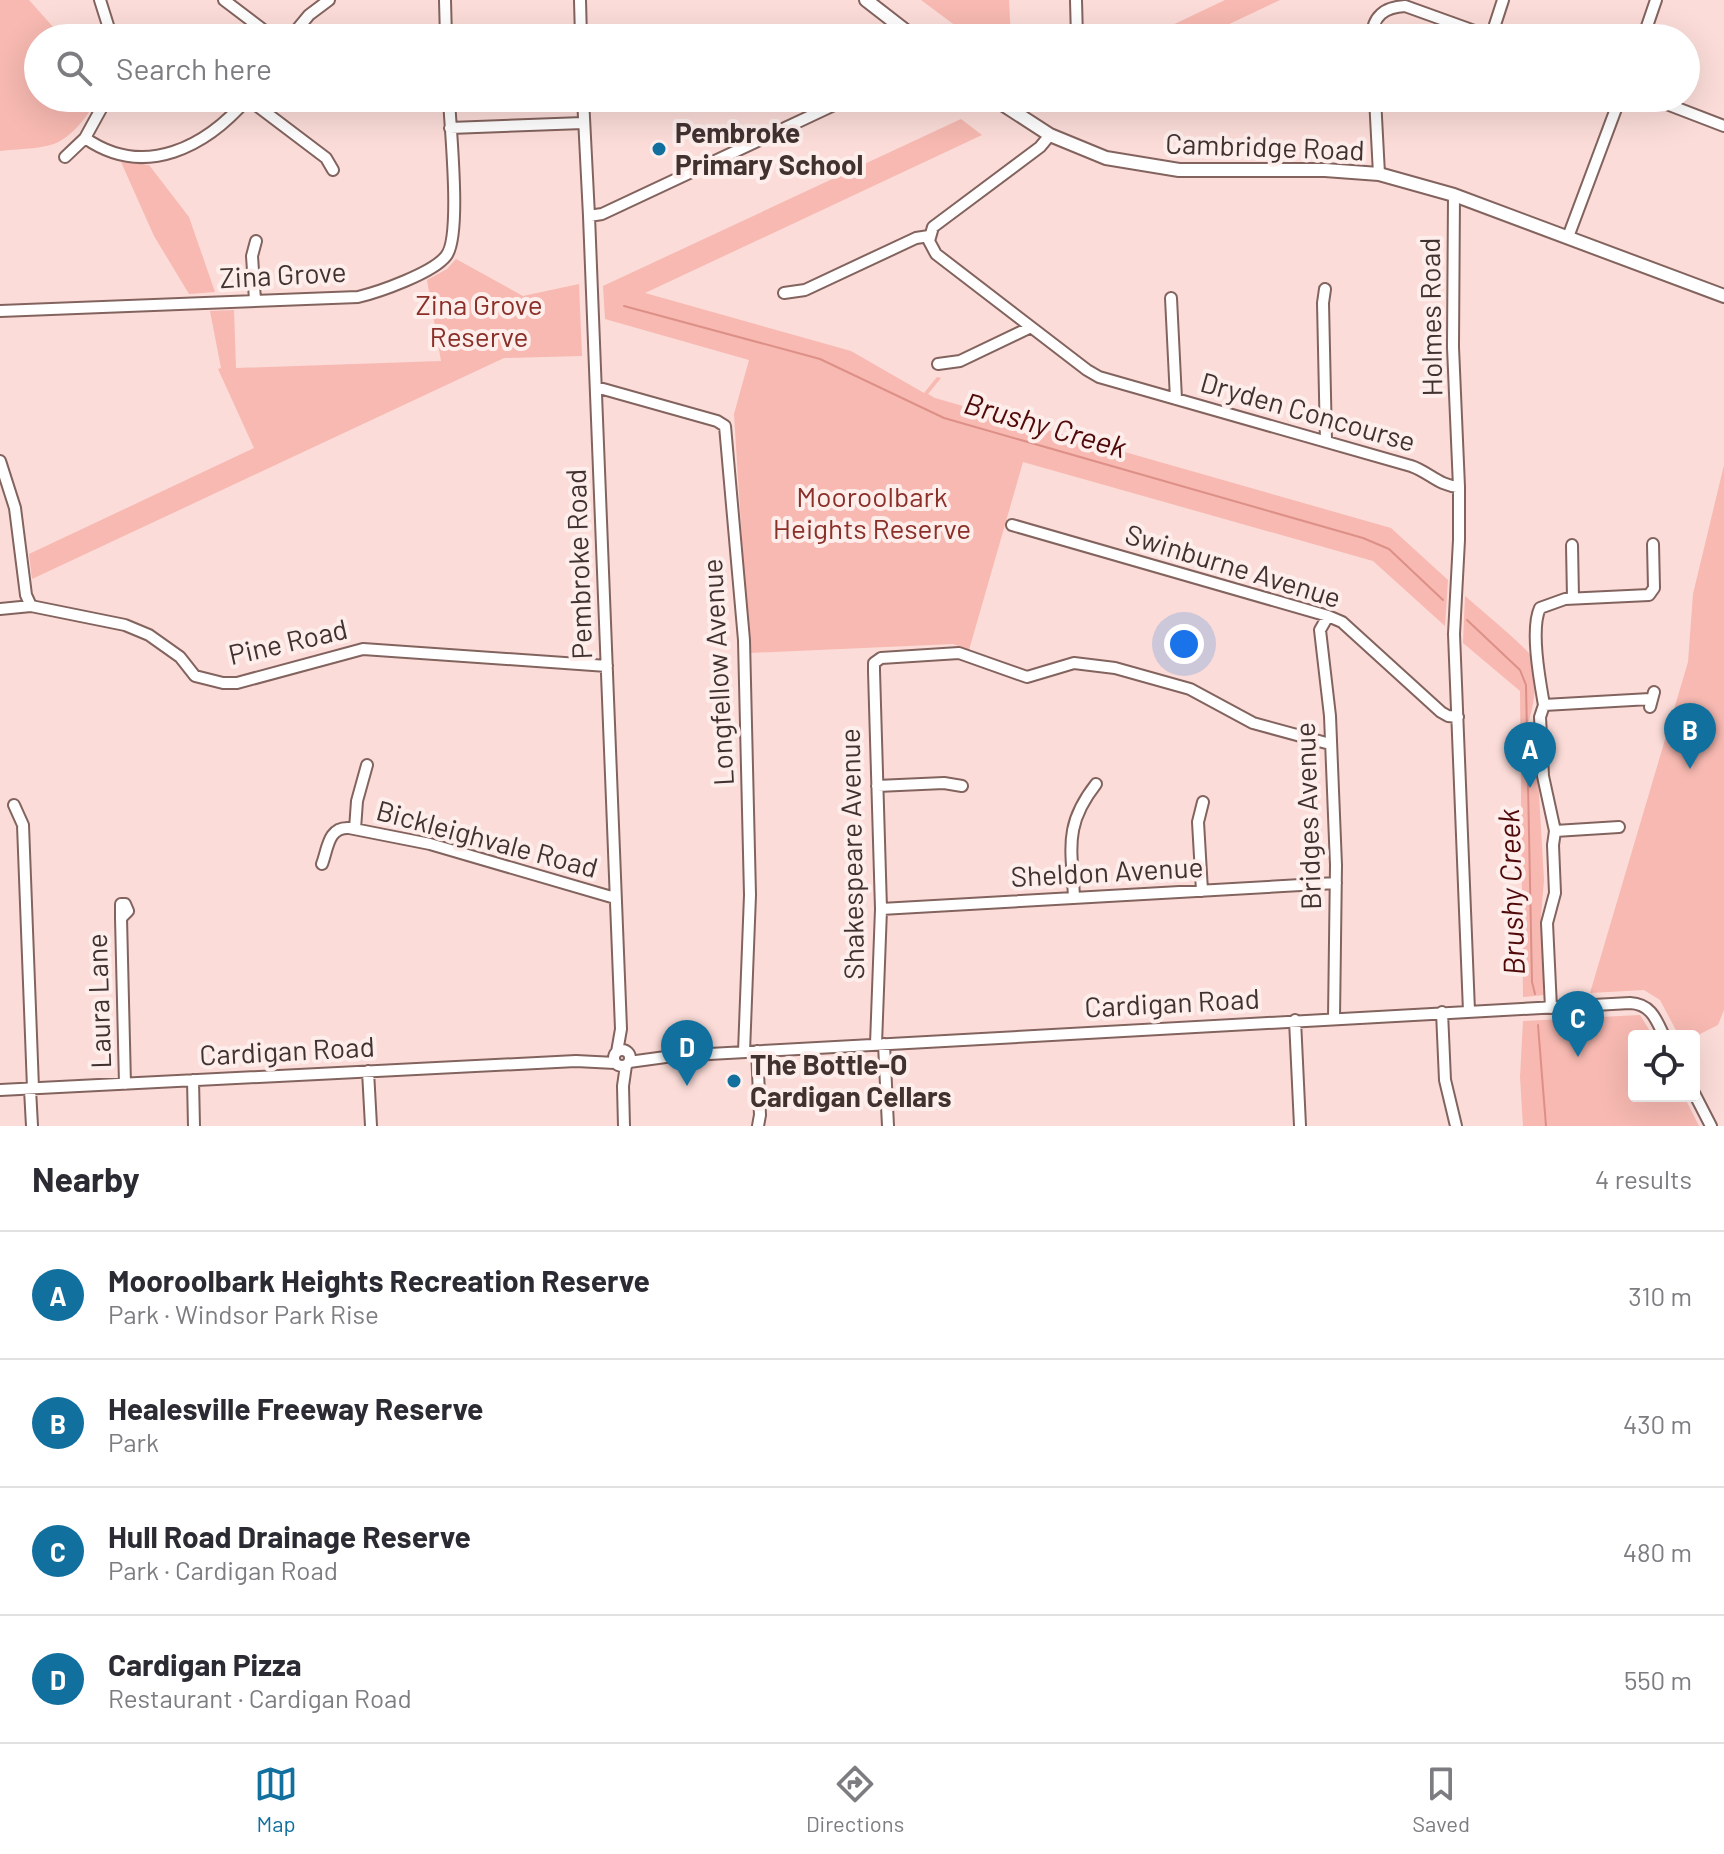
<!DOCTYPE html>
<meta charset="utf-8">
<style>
:root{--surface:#fff;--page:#f7f7f7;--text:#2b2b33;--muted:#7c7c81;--line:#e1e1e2;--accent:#11709e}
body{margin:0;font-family:Barlow,sans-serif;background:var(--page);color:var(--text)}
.controls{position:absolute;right:24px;bottom:24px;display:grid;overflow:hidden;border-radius:8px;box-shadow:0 8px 32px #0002}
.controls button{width:72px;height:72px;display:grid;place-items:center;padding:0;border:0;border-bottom:2px solid var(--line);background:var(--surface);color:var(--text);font:40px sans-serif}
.you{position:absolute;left:1184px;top:644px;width:28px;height:28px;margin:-20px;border:6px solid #fff;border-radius:50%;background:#1a73e8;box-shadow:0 0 0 12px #1a73e833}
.badge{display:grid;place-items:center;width:52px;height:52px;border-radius:50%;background:var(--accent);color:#fff;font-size:26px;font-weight:700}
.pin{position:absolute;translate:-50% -66px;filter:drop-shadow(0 2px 4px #0008)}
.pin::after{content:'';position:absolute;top:42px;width:28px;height:24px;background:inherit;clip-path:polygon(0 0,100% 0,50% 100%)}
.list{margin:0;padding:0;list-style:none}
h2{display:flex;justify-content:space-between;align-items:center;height:104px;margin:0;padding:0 32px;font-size:34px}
h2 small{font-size:26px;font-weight:400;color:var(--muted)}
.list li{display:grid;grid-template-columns:52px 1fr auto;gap:24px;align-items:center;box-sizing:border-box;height:128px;padding:0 32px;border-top:2px solid var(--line)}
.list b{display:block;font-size:30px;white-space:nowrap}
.list p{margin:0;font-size:26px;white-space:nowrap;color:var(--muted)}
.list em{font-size:26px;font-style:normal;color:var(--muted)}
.icon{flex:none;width:44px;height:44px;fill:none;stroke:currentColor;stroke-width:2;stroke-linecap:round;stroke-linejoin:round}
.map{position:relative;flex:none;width:1724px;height:1126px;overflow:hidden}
.search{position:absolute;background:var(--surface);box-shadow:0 8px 32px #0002;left:24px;right:24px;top:24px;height:88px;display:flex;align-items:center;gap:20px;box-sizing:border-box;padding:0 28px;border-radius:44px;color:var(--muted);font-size:30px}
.sheet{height:616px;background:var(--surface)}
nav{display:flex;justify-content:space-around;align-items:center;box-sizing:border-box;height:112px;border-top:2px solid var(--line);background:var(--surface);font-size:22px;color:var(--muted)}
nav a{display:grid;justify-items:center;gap:4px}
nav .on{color:var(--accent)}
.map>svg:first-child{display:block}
.green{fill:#f7b9b1}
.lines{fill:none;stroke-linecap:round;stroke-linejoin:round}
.stream{stroke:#dd9087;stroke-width:2}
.minor-casing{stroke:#83635e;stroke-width:14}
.major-casing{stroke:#83635e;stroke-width:16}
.minor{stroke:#fff;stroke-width:10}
.major{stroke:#fff;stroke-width:12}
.poi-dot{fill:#11709e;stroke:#fdeeec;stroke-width:3}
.labels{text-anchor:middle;stroke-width:8;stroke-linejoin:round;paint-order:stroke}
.poi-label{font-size:28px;font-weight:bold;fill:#413230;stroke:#fdeeec;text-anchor:start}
.street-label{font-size:28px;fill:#413230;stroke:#fdeeec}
.park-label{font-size:28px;fill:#8b2f29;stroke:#fdeeec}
.water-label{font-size:30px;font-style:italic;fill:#500a09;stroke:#fdeeec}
</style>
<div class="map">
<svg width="1724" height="1126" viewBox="0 0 1724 1126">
<rect width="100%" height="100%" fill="#fbdcd8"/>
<path class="green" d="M0 0H29L63 38H38V98H96C91 113 73 135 58 142 46 149 15 149 0 151Z
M921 0H1009L1011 38H972Z
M1225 0H1280L1200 38H1145Z
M961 119 982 135 645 293 851 351 924 393 937 377 941 378 928 394 935 398 1391 528 1448 580 1445 626 1373 561 1023 462 969 650 953 644 749 653 734 414 749 360 605 319 603 286Z
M121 162 149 165 189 217 215 292 189 294 154 236Z
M456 259 523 296 579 284 582 356 504 358 32 579 29 554 254 448 218 369 221 368 210 311 234 310 236 368 441 361 427 280 447 269Z
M1724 465V1010L1718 1025 1694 1037 1679 1036 1660 1000 1644 990 1590 993 1688 662 1693 594Z
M1465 596C1474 604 1527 648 1530 655 1538 675 1535 704 1528 723L1533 724 1536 743 1544 880 1541 916 1544 995 1523 997 1520 691 1463 643Z
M1640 1015 1653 1036H1634V1096H1684L1699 1126H1523L1520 1077 1523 1021Z"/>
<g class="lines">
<path class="stream" d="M624 306 820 359 944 418 1363 538 1389 549 1443 600
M1467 620 1520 670 1526 685 1532 982 1535 994
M1538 1025 1546 1126"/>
<defs>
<path id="minor" d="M100 0 112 38
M224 0 274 38
M445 0 446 38
M580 0 581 38
M1076 0 1077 38
M1491 37 1503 0
M290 38 309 15 329 0
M1372 38C1372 16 1385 7 1405 6L1494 38
M1643 38 1656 0
M583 98 589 216 621 1029 617 1052
M1375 98 1379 174
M1651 98 1724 126
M248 99 326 158 333 170
M450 128 583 123
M1050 135 1040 147 933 227 929 241 936 254 1087 370 1099 377 1411 466C1429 472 1439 486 1459 487V540L1454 634 1469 1011
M85 138C145 180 207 146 248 98
M65 157 85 138 107 98
M1454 195 1453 347 1459 487
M589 216 602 214 849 98
M1568 237 1620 98
M1325 289 1323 303 1326 441
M784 293 805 290 916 238 929 236
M1171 298 1176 399
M255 300 252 256 256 241
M0 311 358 297C379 292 433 273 446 256 462 237 450 128 449 98
M938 364 960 361 1031 327
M596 387 717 421 725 426 744 640 750 895 744 1052
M0 461 15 508 26 595 31 606
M1012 525 1328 616 1342 622 1441 712 1448 716 1458 717
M1572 545 1573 598
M0 609 31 606 125 625 149 635 180 657 195 676 223 683H237L363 649 607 666
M1328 616 1320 630 1330 716 1336 865 1334 1018
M1544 705C1540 682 1530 629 1540 608L1565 599 1649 595 1654 588 1653 544
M1650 707 1654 692
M877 786 944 783 962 786
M14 805 23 825 33 1088
M355 829 357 801 367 765
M1555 831 1543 776 1540 717 1544 705 1650 699
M322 864C328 848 328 827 349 828L430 844 615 898
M1202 891 1198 822 1203 802
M1074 898C1072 849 1063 826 1096 784
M881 909 1336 883
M121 918 128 911 125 904H121V918L125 1084
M1551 1008 1547 923 1555 893 1553 845 1555 831 1619 827
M1442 1012 1445 1080 1456 1126
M1295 1020 1300 1126
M876 1044 881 909 874 671V663L881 658 959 653 1027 677 1074 663 1115 668 1190 689 1253 723 1330 744
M884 1044 888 1126
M614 1058a8 8 0 1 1 16 0a8 8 0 1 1-16 0Z
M757 1051 760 1115 758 1126
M629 1062 673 1056 1630 1003C1651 1004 1656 1019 1664 1036
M368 1071 371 1126
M193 1080 194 1126
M30 1089 32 1126
M0 1090 576 1061 615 1063
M1694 1093 1711 1126
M624 1126 623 1086 626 1065"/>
<path id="major" d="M866 0 915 38
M993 98 1050 135 1106 158 1179 170H1325L1379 174 1454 195 1724 296"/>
</defs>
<use href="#minor" class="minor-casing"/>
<use href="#major" class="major-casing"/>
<use href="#minor" class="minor"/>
<use href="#major" class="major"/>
</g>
<g class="poi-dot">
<circle cx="659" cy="149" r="8"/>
<circle cx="734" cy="1081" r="8"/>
</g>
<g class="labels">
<g class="poi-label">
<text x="675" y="143">Pembroke<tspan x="675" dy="32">Primary School</tspan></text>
<text x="750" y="1075">The Bottle-O<tspan x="750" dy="32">Cardigan Cellars</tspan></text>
</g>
<g class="street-label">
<text transform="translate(1265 147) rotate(2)" y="10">Cambridge Road</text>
<text transform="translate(283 275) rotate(-3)" y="10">Zina Grove</text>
<text transform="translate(1431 317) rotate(-91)" y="10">Holmes Road</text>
<text transform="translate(1308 412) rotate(16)" y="10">Dryden Concourse</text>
<text transform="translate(579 564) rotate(-92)" y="10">Pembroke Road</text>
<text transform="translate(1233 566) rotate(17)" y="10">Swinburne Avenue</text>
<text transform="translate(288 642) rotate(-13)" y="10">Pine Road</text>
<text transform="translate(718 672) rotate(-93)" y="10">Longfellow Avenue</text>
<text transform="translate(1308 816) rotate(-92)" y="10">Bridges Avenue</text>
<text transform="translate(487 839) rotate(15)" y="10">Bickleighvale Road</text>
<text transform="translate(852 854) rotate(-91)" y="10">Shakespeare Avenue</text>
<text transform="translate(1107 872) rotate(-3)" y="10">Sheldon Avenue</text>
<text transform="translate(99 1001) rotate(-92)" y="10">Laura Lane</text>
<text transform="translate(1172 1003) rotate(-3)" y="10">Cardigan Road</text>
<text transform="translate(287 1051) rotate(-3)" y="10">Cardigan Road</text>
</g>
<g class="park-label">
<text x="479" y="315">Zina Grove<tspan x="479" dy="32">Reserve</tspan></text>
<text x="872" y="507">Mooroolbark<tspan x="872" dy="32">Heights Reserve</tspan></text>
</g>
<g class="water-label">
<text transform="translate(1045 426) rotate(16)" y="10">Brushy Creek</text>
<text transform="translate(1512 892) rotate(-92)" y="10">Brushy Creek</text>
</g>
</g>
</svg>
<div class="controls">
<button><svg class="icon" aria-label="locate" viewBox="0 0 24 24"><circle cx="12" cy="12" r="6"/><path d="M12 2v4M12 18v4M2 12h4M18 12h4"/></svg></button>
</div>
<div class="you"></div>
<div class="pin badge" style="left:1530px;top:788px">A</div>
<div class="pin badge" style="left:1690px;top:769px">B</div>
<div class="pin badge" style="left:1578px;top:1057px">C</div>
<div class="pin badge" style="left:687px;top:1086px">D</div>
<div class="search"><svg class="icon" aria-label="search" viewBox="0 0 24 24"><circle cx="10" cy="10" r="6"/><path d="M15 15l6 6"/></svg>Search here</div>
</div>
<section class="sheet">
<h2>Nearby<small>4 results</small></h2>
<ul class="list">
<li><span class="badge">A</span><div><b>Mooroolbark Heights Recreation Reserve</b><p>Park · Windsor Park Rise</p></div><em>310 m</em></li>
<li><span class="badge">B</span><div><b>Healesville Freeway Reserve</b><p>Park</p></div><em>430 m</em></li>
<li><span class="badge">C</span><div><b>Hull Road Drainage Reserve</b><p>Park · Cardigan Road</p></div><em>480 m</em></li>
<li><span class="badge">D</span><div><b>Cardigan Pizza</b><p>Restaurant · Cardigan Road</p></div><em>550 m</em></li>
</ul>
</section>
<nav>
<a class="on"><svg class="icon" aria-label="map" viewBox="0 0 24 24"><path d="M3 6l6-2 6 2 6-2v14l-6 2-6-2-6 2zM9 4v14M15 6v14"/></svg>Map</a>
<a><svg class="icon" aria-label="directions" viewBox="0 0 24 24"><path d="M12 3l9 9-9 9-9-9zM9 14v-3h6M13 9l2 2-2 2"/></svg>Directions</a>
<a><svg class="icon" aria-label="saved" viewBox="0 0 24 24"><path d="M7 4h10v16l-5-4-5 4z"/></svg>Saved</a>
</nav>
